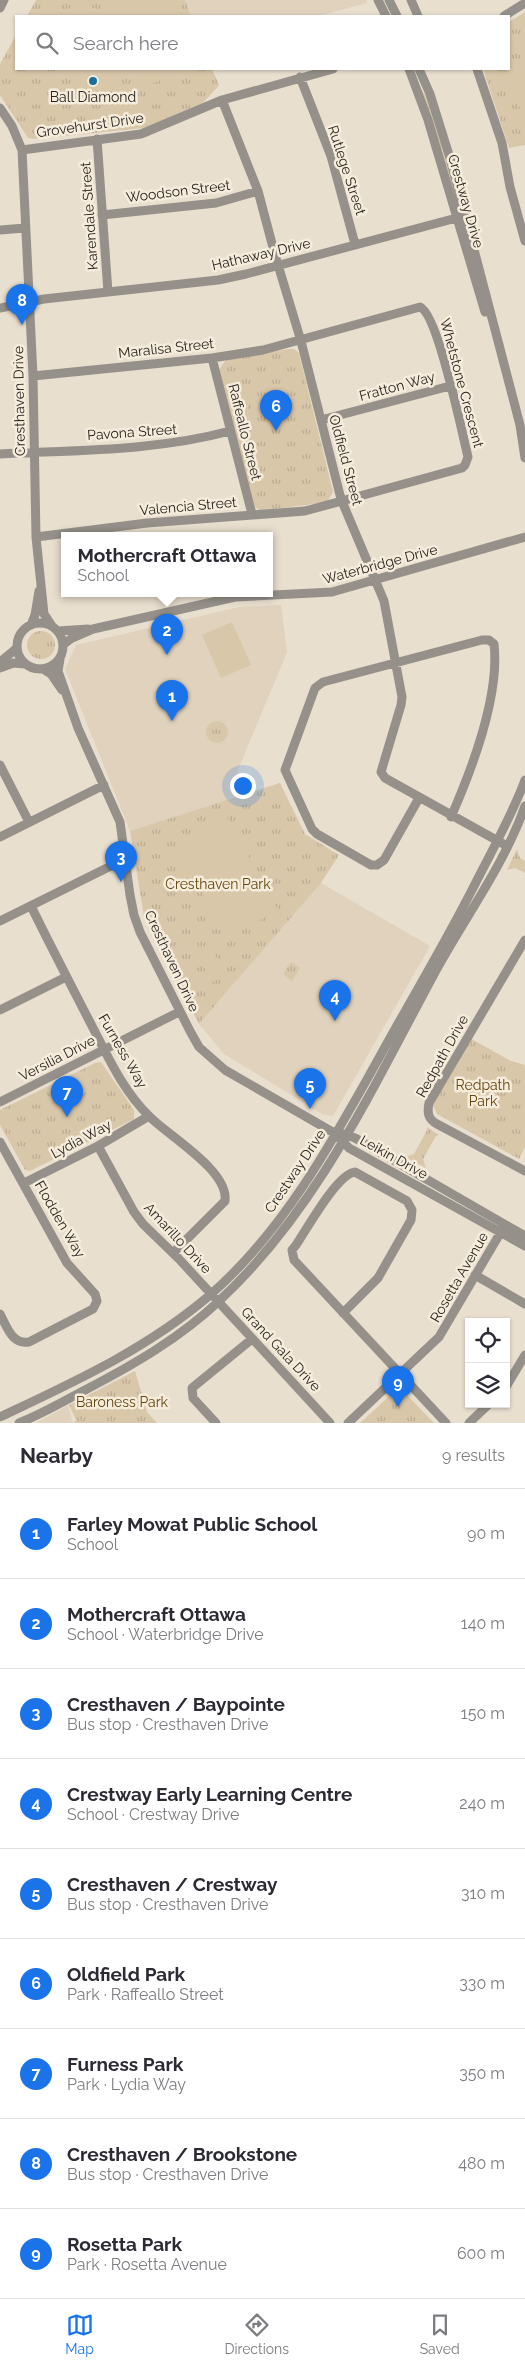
<!DOCTYPE html>
<meta charset="utf-8">
<style>
:root{--surface:#fff;--page:#f2f2f3;--text:#2b2b33;--muted:#7c7c81;--line:#e1e1e2;--accent:#1a73e8}
body{margin:0;font-family:Raleway,sans-serif;background:var(--page);color:var(--text)}
.controls{position:absolute;right:15px;bottom:15px;display:grid;overflow:hidden;border-radius:0px;box-shadow:0 1px 4px #0004}
.controls button{width:45px;height:45px;display:grid;place-items:center;padding:0;border:0;border-bottom:1px solid var(--line);background:var(--surface);color:var(--text);font:25px sans-serif}
.you{position:absolute;left:242px;top:785px;width:18px;height:18px;margin:-12px;border:4px solid #fff;border-radius:50%;background:#1a73e8;box-shadow:0 0 0 8px #1a73e833}
.badge{display:grid;place-items:center;width:32px;height:32px;border-radius:50%;background:var(--accent);color:#fff;font-size:16px;font-weight:700}
.pin{position:absolute;translate:-50% -41px;filter:drop-shadow(0 1px 2px #0008)}
.pin::after{content:'';position:absolute;top:26px;width:18px;height:15px;background:inherit;clip-path:polygon(0 0,100% 0,50% 100%)}
.popup{position:absolute;left:61px;top:532px;width:212px;height:65px;box-sizing:border-box;display:grid;place-content:center;border-radius:0px;background:var(--surface);filter:drop-shadow(0 1px 4px #0005);font-size:16px;white-space:nowrap;color:var(--muted)}
.popup b{font-size:19px;color:var(--text)}
.popup::after{content:'';position:absolute;left:50%;top:100%;margin-left:-10px;border:10px solid transparent;border-top-color:var(--surface)}
.list{margin:0;padding:0;list-style:none}
h2{display:flex;justify-content:space-between;align-items:center;height:65px;margin:0;padding:0 20px;font-size:21px}
h2 small{font-size:16px;font-weight:400;color:var(--muted)}
.list li{display:grid;grid-template-columns:32px 1fr auto;gap:15px;align-items:center;box-sizing:border-box;height:90px;padding:0 20px;border-top:1px solid var(--line)}
.list b{display:block;font-size:19px;white-space:nowrap}
.list p{margin:0;font-size:16px;white-space:nowrap;color:var(--muted)}
.list em{font-size:16px;font-style:normal;color:var(--muted)}
.icon{flex:none;width:28px;height:28px;fill:none;stroke:currentColor;stroke-width:2;stroke-linecap:round;stroke-linejoin:round}
.map{position:relative;flex:none;width:525px;height:1423px;overflow:hidden}
.search{position:absolute;background:var(--surface);box-shadow:0 1px 4px #0004;left:15px;right:15px;top:15px;height:55px;display:flex;align-items:center;gap:12px;box-sizing:border-box;padding:0 18px;border-radius:0px;color:var(--muted);font-size:19px}
.sheet{height:875px;background:var(--surface)}
nav{display:flex;justify-content:space-around;align-items:center;box-sizing:border-box;height:70px;border-top:1px solid var(--line);background:var(--surface);font-size:14px;color:var(--muted)}
nav a{display:grid;justify-items:center;gap:2px}
nav .on{color:var(--accent)}
.map>svg:first-child{display:block}
.built{fill:#e0d2bc}
.grass{fill:url(#grass-tufts)}
.pitch{fill:#d9c7aa}
.lines{fill:none;stroke-linecap:round;stroke-linejoin:round}
.minor{stroke:#95918a;stroke-width:9}
.poi-dot{fill:#1970a0;stroke:#f6ecdc;stroke-width:2}
.labels{text-anchor:middle;stroke-width:5;stroke-linejoin:round;paint-order:stroke}
.poi-label{font-size:14px;fill:#28251f;stroke:#f6ecdc}
.street-label{font-size:14px;fill:#28251f;stroke:#f6ecdc}
.park-label{font-size:14px;fill:#63460d;stroke:#f6ecdc}
</style>
<div class="map">
<svg width="525" height="1423" viewBox="0 0 525 1423">
<defs>
<pattern id="grass-tufts" width="24" height="20" patternUnits="userSpaceOnUse" patternTransform="scale(1.25)"><rect width="24" height="20" fill="#d9c7aa"/><path d="M3 7l-1-3M5 7V3M7 7l1-3M15 17l-1-3M17 17v-4M19 17l1-3" fill="none" stroke="#baab92"/></pattern>
</defs>
<rect width="100%" height="100%" fill="#e9dfcf"/>
<path class="built" d="M185 0H366L367 3 318 16H191Z
M281 605 287 652 237 772 248 794 130 831 65 669 76 645 239 607Z
M321 883 430 946 333 1116 322 1114 224 1054 199 1024Z
M68 1406 73 1423H36L67 1406Z"/>
<path class="grass" d="M36 0H185L191 16H27Z
M525 12V145L509 148 483 69H509V22Z
M16 35V69H212L219 85 203 103 144 128 34 139 28 138 0 95V64Z
M418 85 427 97 455 190 456 203Z
M288 349H294L299 353 333 492 327 502 261 511 255 507 219 370 226 360Z
M27 645a14 14 0 1 1 28 0a14 14 0 1 1-28 0Z
M206 732a11 11 0 1 1 22 0a11 11 0 1 1-22 0Z
M280 783 305 834 339 855 321 883 199 1024 144 917 130 831Z
M517 849 520 858 525 861V873L515 868 507 870Z
M291 962 300 968 292 981 283 974Z
M468 1037 511 1061 525 1065V1147L519 1159 437 1114 431 1101Z
M101 1062 134 1110V1119L30 1171 25 1170 0 1125V1110L95 1063Z
M427 1127 439 1135 436 1136 423 1159 426 1168 405 1157 414 1154 427 1130Z
M135 1371 147 1412 157 1423H74L76 1420 69 1405Z
M396 1390H402L434 1423H360Z"/>
<path class="pitch" d="M103 0H171L177 16H59L58 10 87 6 108 13Z
M525 32V52L523 53 514 40Z
M69 69H191L137 89 132 77 73 91Z
M525 71V118L506 80Z
M112 95 137 108 132 118 107 105Z
M232 622 251 665 221 678 202 635Z
M226 815 278 910 227 938 175 844Z
M213 951 226 974 213 982 199 959Z"/>
<g class="lines">
<path class="minor" d="M378 0 386 16
M389 0 397 16
M411 0 418 16
M0 8 4 0
M504 16 525 3
M409 69 428 120 485 312
M419 69 430 94 450 158 520 425 525 458
M477 69 502 143 510 187 525 241
M300 77 331 156 355 244
M222 100 258 191 275 255 301 341 341 499 384 601 402 697 401 705 381 772 385 778 507 846
M0 108 12 126 22 150 33 376 36 537 44 614 52 626
M97 139 108 292
M22 150 141 134 222 100 333 69
M102 215 216 203 258 191
M0 230 25 228
M0 308 44 299 218 280 246 274 464 216
M212 358 252 514
M33 376 212 358 263 350 420 307C438 314 462 433 468 457L465 465 462 468 305 511 147 523 36 537
M321 420 450 386
M0 454C77 450 156 451 230 431
M17 646a23 23 0 1 1 46 0a23 23 0 1 1-46 0Z
M31 625 35 615 39 591
M58 631 88 629
M64 644 72 638 93 629 235 597 332 592 525 537
M60 659 58 671 78 728 120 822 130 895 134 915 140 932 190 1031 199 1047 225 1070 336 1134 349 1148 525 1246
M0 662 17 648
M0 668 13 663 25 664
M43 669 51 674 62 690
M0 765 29 822
M419 798 384 860 377 865H371L317 834 312 829 285 770 315 688 323 682 482 640H489L494 644C500 696 472 769 451 817
M0 837 104 785
M31 906C51 947 72 987 93 1028 109 1059 124 1092 150 1117 170 1137 229 1171 225 1201L173 1253
M0 921 125 859
M525 940 429 1103C427 1113 428 1119 437 1124L525 1171
M0 1010 66 977
M0 1102 179 1012
M344 1134 355 1138 525 1236
M0 1142 67 1263 95 1294 97 1301 93 1309 29 1342C12 1345 7 1327 0 1314
M98 1146 134 1212 143 1224 179 1259 330 1423
M24 1183 98 1146 149 1116
M475 1275 525 1304
M343 1313 378 1278 411 1220 412 1210 407 1201 355 1172C337 1174 307 1229 296 1245L292 1250 294 1260 446 1423
M506 1387 525 1355
M0 1417C74 1382 147 1349 210 1295 296 1220 347 1113 403 1015 427 973 451 931 473 888 491 852 511 818 525 780
M19 1423C42 1414 64 1401 85 1390 133 1365 180 1338 219 1301 316 1211 371 1091 433 976 463 920 504 866 525 806
M216 1423 193 1398 192 1388 252 1339
M348 1423 439 1337 505 1225
M469 1423 489 1404"/>
</g>
<circle class="poi-dot" cx="93" cy="81" r="5"/>
<g class="labels">
<g class="poi-label">
<text x="93" y="102">Ball Diamond</text>
</g>
<g class="street-label">
<text transform="translate(90 125) rotate(-8)" y="5">Grovehurst Drive</text>
<text transform="translate(347 170) rotate(72)" y="5">Rutlege Street</text>
<text transform="translate(178 191) rotate(-7)" y="5">Woodson Street</text>
<text transform="translate(466 201) rotate(74)" y="5">Crestway Drive</text>
<text transform="translate(89 216) rotate(-94)" y="5">Karendale Street</text>
<text transform="translate(261 254) rotate(-13)" y="5">Hathaway Drive</text>
<text transform="translate(166 348) rotate(-6)" y="5">Maralisa Street</text>
<text transform="translate(462 383) rotate(75)" y="5">Whetstone Crescent</text>
<text transform="translate(397 386) rotate(-15)" y="5">Fratton Way</text>
<text transform="translate(19 401) rotate(-91)" y="5">Cresthaven Drive</text>
<text transform="translate(132 432) rotate(-4)" y="5">Pavona Street</text>
<text transform="translate(245 432) rotate(76)" y="5">Raffeallo Street</text>
<text transform="translate(346 460) rotate(75)" y="5">Oldfield Street</text>
<text transform="translate(188 506) rotate(-5)" y="5">Valencia Street</text>
<text transform="translate(380 564) rotate(-15)" y="5">Waterbridge Drive</text>
<text transform="translate(172 961) rotate(65)" y="5">Cresthaven Drive</text>
<text transform="translate(123 1051) rotate(60)" y="5">Furness Way</text>
<text transform="translate(442 1056) rotate(-61)" y="5">Redpath Drive</text>
<text transform="translate(57 1058) rotate(-27)" y="5">Versilia Drive</text>
<text transform="translate(81 1139) rotate(-28)" y="5">Lydia Way</text>
<text transform="translate(394 1157) rotate(29)" y="5">Leikin Drive</text>
<text transform="translate(295 1171) rotate(-56)" y="5">Crestway Drive</text>
<text transform="translate(60 1219) rotate(60)" y="5">Flodden Way</text>
<text transform="translate(178 1238) rotate(47)" y="5">Amarillo Drive</text>
<text transform="translate(459 1277) rotate(-60)" y="5">Rosetta Avenue</text>
<text transform="translate(281 1349) rotate(47)" y="5">Grand Gala Drive</text>
</g>
<g class="park-label">
<text x="218" y="889">Cresthaven Park</text>
<text x="483" y="1090">Redpath<tspan x="483" dy="16">Park</tspan></text>
<text x="122" y="1407">Baroness Park</text>
</g>
</g>
</svg>
<div class="controls">
<button><svg class="icon" aria-label="locate" viewBox="0 0 24 24"><circle cx="12" cy="12" r="6"/><path d="M12 2v4M12 18v4M2 12h4M18 12h4"/></svg></button>
<button><svg class="icon" aria-label="layers" viewBox="0 0 24 24"><path d="M12 4l9 5-9 5-9-5zM3 14l9 5 9-5"/></svg></button>
</div>
<div class="you"></div>
<div class="pin badge" style="left:172px;top:721px">1</div>
<div class="pin badge" style="left:167px;top:655px">2</div>
<div class="popup"><b>Mothercraft Ottawa</b>School</div>
<div class="pin badge" style="left:121px;top:882px">3</div>
<div class="pin badge" style="left:335px;top:1021px">4</div>
<div class="pin badge" style="left:310px;top:1109px">5</div>
<div class="pin badge" style="left:276px;top:431px">6</div>
<div class="pin badge" style="left:67px;top:1117px">7</div>
<div class="pin badge" style="left:22px;top:325px">8</div>
<div class="pin badge" style="left:398px;top:1407px">9</div>
<div class="search"><svg class="icon" aria-label="search" viewBox="0 0 24 24"><circle cx="10" cy="10" r="6"/><path d="M15 15l6 6"/></svg>Search here</div>
</div>
<section class="sheet">
<h2>Nearby<small>9 results</small></h2>
<ul class="list">
<li><span class="badge">1</span><div><b>Farley Mowat Public School</b><p>School</p></div><em>90 m</em></li>
<li><span class="badge">2</span><div><b>Mothercraft Ottawa</b><p>School · Waterbridge Drive</p></div><em>140 m</em></li>
<li><span class="badge">3</span><div><b>Cresthaven / Baypointe</b><p>Bus stop · Cresthaven Drive</p></div><em>150 m</em></li>
<li><span class="badge">4</span><div><b>Crestway Early Learning Centre</b><p>School · Crestway Drive</p></div><em>240 m</em></li>
<li><span class="badge">5</span><div><b>Cresthaven / Crestway</b><p>Bus stop · Cresthaven Drive</p></div><em>310 m</em></li>
<li><span class="badge">6</span><div><b>Oldfield Park</b><p>Park · Raffeallo Street</p></div><em>330 m</em></li>
<li><span class="badge">7</span><div><b>Furness Park</b><p>Park · Lydia Way</p></div><em>350 m</em></li>
<li><span class="badge">8</span><div><b>Cresthaven / Brookstone</b><p>Bus stop · Cresthaven Drive</p></div><em>480 m</em></li>
<li><span class="badge">9</span><div><b>Rosetta Park</b><p>Park · Rosetta Avenue</p></div><em>600 m</em></li>
</ul>
</section>
<nav>
<a class="on"><svg class="icon" aria-label="map" viewBox="0 0 24 24"><path d="M3 6l6-2 6 2 6-2v14l-6 2-6-2-6 2zM9 4v14M15 6v14"/></svg>Map</a>
<a><svg class="icon" aria-label="directions" viewBox="0 0 24 24"><path d="M12 3l9 9-9 9-9-9zM9 14v-3h6M13 9l2 2-2 2"/></svg>Directions</a>
<a><svg class="icon" aria-label="saved" viewBox="0 0 24 24"><path d="M7 4h10v16l-5-4-5 4z"/></svg>Saved</a>
</nav>
